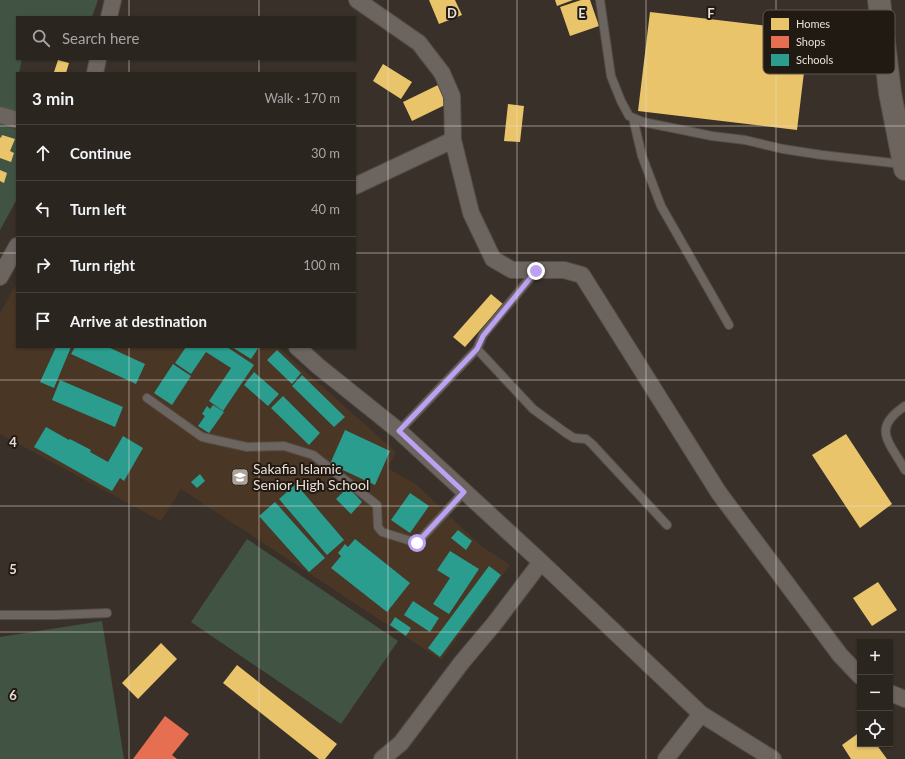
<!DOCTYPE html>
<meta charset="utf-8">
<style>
:root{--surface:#2b251f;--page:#332d28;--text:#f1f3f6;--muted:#a6a5a4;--line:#47423d}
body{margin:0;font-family:Lato,sans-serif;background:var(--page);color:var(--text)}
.controls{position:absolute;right:12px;bottom:12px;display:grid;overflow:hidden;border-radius:0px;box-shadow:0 1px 3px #0004}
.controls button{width:36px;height:36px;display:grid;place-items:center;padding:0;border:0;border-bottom:1px solid var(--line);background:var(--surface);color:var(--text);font:20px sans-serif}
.stop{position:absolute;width:12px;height:12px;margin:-9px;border:3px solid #bca0f2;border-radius:50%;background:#fff}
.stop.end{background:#bca0f2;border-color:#fff;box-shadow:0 1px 4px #0008}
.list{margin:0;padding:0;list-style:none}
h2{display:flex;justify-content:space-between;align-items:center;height:52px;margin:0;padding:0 16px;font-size:17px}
h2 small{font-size:13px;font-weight:400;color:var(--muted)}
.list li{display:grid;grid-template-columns:26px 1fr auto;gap:12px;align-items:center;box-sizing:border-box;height:56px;padding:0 16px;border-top:1px solid var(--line)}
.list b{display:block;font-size:15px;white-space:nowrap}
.list em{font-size:13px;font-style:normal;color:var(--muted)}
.icon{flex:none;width:22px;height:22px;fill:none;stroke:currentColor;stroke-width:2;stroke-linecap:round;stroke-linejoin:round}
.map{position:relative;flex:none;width:905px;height:759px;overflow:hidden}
.search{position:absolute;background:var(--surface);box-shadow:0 1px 3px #0004;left:16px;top:16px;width:340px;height:44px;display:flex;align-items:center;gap:10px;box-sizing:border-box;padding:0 14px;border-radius:0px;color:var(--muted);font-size:15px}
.panel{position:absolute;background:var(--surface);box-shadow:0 1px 3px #0004;left:16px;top:72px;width:340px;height:276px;border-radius:0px}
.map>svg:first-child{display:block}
.built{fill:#4a3625}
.green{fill:#415444}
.homes{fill:#e9c46a}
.shops{fill:#e76f51}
.schools{fill:#2a9d8f}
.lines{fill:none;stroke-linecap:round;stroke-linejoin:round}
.lane-casing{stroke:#544c46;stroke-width:10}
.street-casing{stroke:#544c46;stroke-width:18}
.secondary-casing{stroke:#544c46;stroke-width:24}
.lane{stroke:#6b645f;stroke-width:8}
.street{stroke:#6b645f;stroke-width:16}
.secondary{stroke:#6b645f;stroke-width:22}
.route{stroke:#bca0f2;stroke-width:5}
.grid{fill:none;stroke:#eadfd7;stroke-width:1;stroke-opacity:0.55}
.labels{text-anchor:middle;stroke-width:4;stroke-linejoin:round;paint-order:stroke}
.poi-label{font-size:14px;fill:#eadfd7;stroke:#211a13;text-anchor:start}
.key{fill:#211a13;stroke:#5d554e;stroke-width:1}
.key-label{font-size:11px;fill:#eadfd7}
.grid-label{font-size:13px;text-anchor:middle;font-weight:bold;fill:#eadfd7;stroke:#211a13;stroke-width:4;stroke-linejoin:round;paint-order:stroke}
</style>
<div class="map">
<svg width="905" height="759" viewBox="0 0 905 759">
<rect width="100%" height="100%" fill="#393129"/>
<path class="built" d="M17 283V347H278L396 452 387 468 417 485 481 546 510 565 441 660 181 489 161 521 0 434V313Z"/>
<path class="green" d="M0 0H98L92 17H17V59H22L19 73H17L16 94 17 95V112L0 107Z
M0 124 17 130V199L0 230Z
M247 539 398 641 341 724 191 622Z
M102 621 124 759H0V637Z"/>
<path class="homes" d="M429 0H455L462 15 439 24Z
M555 0H573L557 6Z
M581 0H590L599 26 570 36 560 7Z
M650 12 809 31 797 130 638 111Z
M58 60 69 63 66 73 54 72Z
M383 64 412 82 401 99 373 81Z
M438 85 447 104 412 121 403 102Z
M508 104 524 106 520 142 504 141Z
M2 135 15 139 10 151 14 153 11 162 0 158V137L1 138Z
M0 170 7 173 4 183 0 181Z
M491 294 503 304 465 347 453 337Z
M846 434 892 504 860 528 812 455Z
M878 582 897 610 872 626 853 598Z
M161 643 177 659 138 699 122 683Z
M237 665 337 744 325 759H319L223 683Z
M860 732V744H876L887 759H851L842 745Z"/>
<path class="shops" d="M165 716 189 734 172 755 177 759H133Z"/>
<path class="schools" d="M56 347H71L54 388 40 382Z
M75 347H108L145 364 136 384 71 354Z
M186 347H227L254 365 223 411 209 401 231 368 206 352 191 374 175 363Z
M232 347H259L251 359Z
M277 350 301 373 292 384 267 360Z
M173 364 191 376 172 405 154 393Z
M254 372 279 394 268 406 244 385Z
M302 375 345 417 334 427 292 386Z
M60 380 123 407 115 427 52 400Z
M283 396 320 433 309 445 271 408Z
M213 405 224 412 209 433 198 426 205 416 202 414 207 406 210 409Z
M46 427 69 440 70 439 91 450 90 452 108 462 123 436 143 448 124 481 120 478 112 491 34 447Z
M345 430 390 451 375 485 330 464Z
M200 474 205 481 197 488 191 482Z
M296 484 344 540 327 555 279 499Z
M348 487 362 502 351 514 336 499Z
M410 493 429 506 410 533 391 520Z
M275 502 325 558 309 572 259 516Z
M458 530 472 541 466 550 451 538Z
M355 539 410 583 387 612 331 568 341 556 338 553 345 544 348 547Z
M450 551 479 569 449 614 433 604 450 578 437 570Z
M489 566 501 575 440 657 428 648Z
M413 601 439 618 430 632 404 615Z
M395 617 411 628 406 636 390 625Z"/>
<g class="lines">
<defs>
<path id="lane" d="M600 0 611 76 621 101 629 116 643 122 712 136 745 140 783 149 822 155 902 164
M633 118 642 156 661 206 729 325
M536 271 483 335 477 349 533 409 566 433 574 438 586 439 592 444 667 525
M147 398 202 437 247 447 284 446 313 455 377 505 378 527 382 532 417 543 464 492
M905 406C871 429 889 441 905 470
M399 431 477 349
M0 615H56L107 613"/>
<path id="street" d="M357 0 419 43 442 73 452 96 453 140 471 213 493 259 512 270H564L582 275 719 493 840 655 860 676
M109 17 113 0
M95 73 98 59
M0 115 17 120
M355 186 453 140
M0 277 17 246
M297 347 318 366 399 431 541 562 701 714 773 759
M890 693 905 699
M382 759 401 743 462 662 494 624 541 562
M666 759 701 714"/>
<path id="secondary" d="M879 0 890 93 905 169"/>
</defs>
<use href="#lane" class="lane-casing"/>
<use href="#street" class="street-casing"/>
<use href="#secondary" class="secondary-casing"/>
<use href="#lane" class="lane"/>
<use href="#street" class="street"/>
<use href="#secondary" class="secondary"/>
</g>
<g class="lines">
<path class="route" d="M417 543 464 492 399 431 477 349 483 336 536 271"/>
</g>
<path class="grid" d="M129 0V17M259 0V17M388 0V759M517 0V759M646 0V759M776 0V759M129 59V73M259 59V73M0 126H17M355 126H905M0 253H17M355 253H905M129 347V759M259 347V759M0 380H905M0 506H905M0 632H905"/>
<defs>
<symbol id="school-square" viewBox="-11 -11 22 22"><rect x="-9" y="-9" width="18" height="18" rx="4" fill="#aca29a" stroke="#211a13"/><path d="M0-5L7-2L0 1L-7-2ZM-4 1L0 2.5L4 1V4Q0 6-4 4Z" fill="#fff"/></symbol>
</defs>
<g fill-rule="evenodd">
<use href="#school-square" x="230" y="467" width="20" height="20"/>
</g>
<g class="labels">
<g class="poi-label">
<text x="253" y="474">Sakafia Islamic<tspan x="253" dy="16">Senior High School</tspan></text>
</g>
</g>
<rect x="763" y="10" width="132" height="64" rx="6" class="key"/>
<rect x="771" y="18" width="18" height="12" fill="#e9c46a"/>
<rect x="771" y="36" width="18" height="12" fill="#e76f51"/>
<rect x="771" y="54" width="18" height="12" fill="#2a9d8f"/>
<g class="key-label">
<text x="796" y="28">Homes</text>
<text x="796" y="46">Shops</text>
<text x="796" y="64">Schools</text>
</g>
<g class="grid-label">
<text x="452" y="18">D</text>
<text x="582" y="18">E</text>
<text x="711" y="18">F</text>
<text x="13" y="447">4</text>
<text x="13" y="574">5</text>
<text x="13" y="700">6</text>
</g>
</svg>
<div class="controls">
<button>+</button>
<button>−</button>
<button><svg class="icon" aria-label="locate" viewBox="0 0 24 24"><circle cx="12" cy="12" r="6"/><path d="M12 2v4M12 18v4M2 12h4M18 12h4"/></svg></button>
</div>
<div class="stop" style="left:417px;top:543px"></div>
<div class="stop end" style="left:536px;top:271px"></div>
<div class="search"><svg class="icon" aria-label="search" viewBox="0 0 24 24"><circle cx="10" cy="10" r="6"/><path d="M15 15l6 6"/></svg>Search here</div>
<section class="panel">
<h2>3 min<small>Walk · 170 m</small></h2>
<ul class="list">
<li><svg class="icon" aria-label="ahead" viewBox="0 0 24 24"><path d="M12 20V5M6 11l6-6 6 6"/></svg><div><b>Continue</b></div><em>30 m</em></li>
<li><svg class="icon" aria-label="left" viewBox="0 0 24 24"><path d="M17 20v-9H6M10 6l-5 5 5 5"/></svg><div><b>Turn left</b></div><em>40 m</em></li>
<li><svg class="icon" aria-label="right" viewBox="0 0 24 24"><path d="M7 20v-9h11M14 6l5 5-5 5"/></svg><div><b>Turn right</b></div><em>100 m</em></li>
<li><svg class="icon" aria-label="arrive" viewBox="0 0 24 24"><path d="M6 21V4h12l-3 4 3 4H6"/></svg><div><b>Arrive at destination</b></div></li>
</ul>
</section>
</div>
